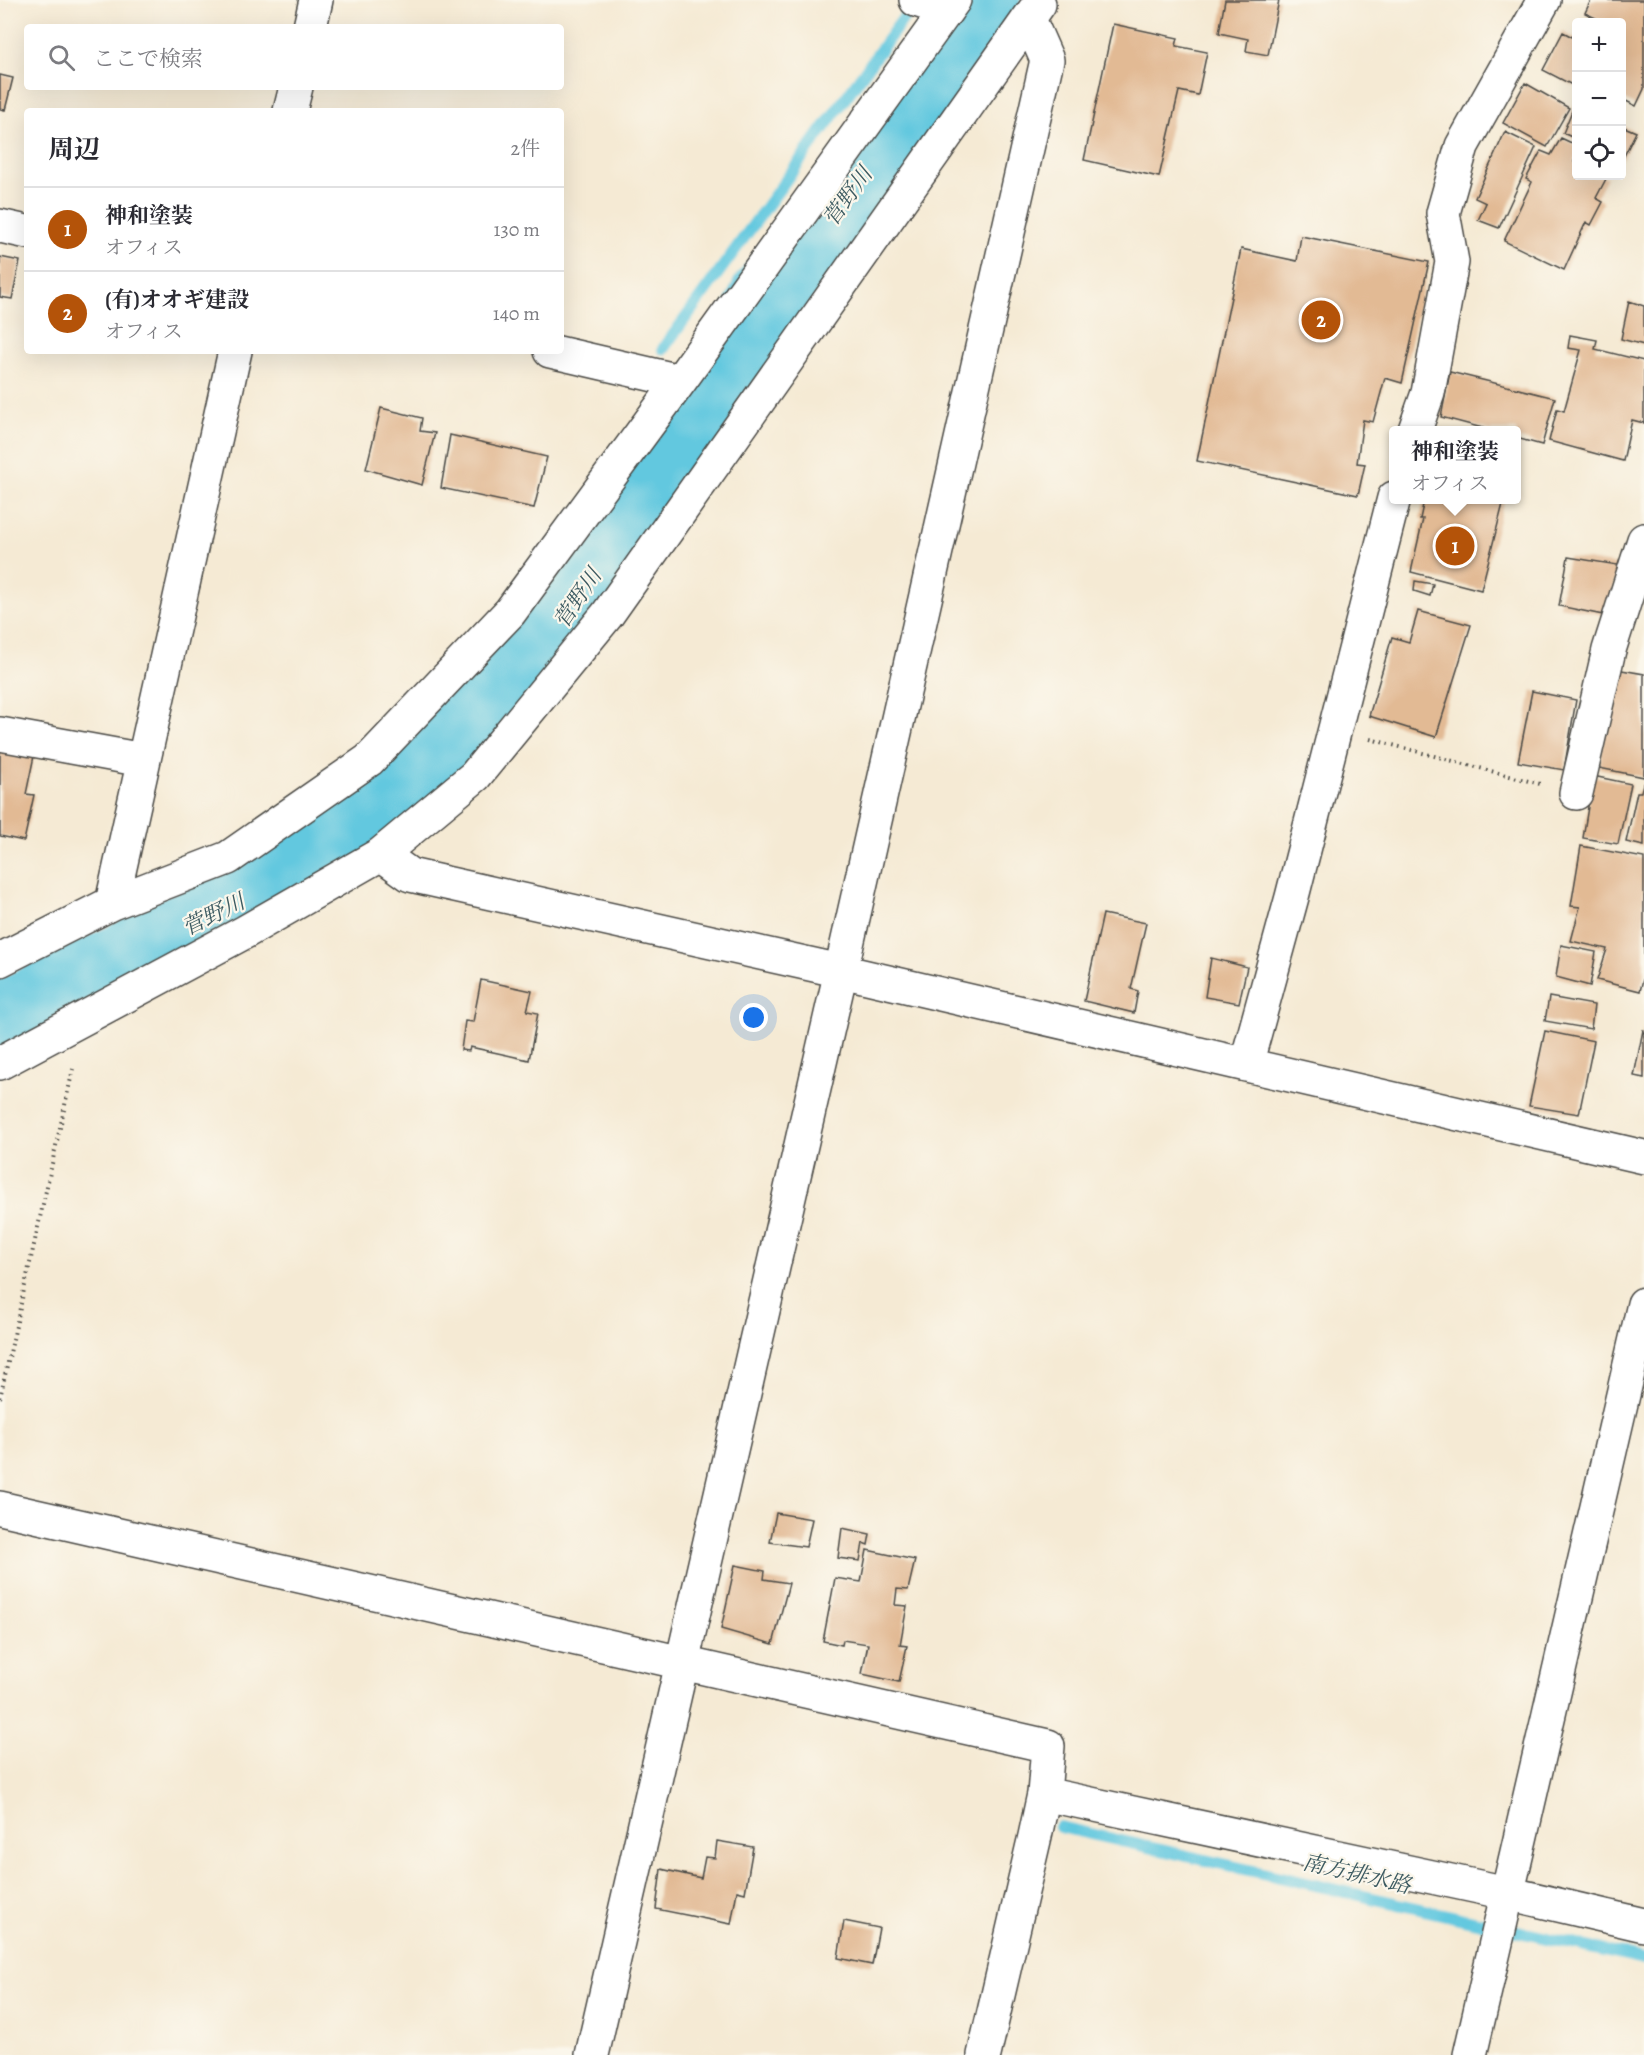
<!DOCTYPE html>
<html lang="ja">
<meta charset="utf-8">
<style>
:root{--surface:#fff;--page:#f7f7f7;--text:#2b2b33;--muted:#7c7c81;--line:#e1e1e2;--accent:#b45309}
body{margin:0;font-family:Alegreya,"Noto Serif JP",serif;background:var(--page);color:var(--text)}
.controls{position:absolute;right:18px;top:18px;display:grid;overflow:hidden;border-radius:6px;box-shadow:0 6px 24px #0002}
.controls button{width:54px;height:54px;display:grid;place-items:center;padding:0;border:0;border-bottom:2px solid var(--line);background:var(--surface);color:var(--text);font:30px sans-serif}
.you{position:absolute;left:754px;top:1018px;width:21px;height:21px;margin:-15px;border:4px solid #fff;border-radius:50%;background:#1a73e8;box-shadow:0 0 0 9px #1a73e833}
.badge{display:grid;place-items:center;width:39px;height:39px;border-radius:50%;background:var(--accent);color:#fff;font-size:20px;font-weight:700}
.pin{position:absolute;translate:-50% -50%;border:3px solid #fff;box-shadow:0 2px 6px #0006}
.popup{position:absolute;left:1389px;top:426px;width:132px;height:78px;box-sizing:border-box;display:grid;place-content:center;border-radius:6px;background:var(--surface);filter:drop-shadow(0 2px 4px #0005);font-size:20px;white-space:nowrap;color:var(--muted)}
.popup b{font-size:22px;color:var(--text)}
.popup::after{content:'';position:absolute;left:50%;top:100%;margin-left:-12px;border:12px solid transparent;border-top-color:var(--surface)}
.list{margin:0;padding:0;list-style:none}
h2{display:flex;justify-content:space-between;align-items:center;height:78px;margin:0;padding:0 24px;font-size:26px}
h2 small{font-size:20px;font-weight:400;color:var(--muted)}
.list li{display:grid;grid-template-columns:39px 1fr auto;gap:18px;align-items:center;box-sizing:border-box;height:84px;padding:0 24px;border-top:2px solid var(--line)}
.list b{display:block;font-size:22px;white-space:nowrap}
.list p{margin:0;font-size:20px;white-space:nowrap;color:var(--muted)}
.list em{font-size:20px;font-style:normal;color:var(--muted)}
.icon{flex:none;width:33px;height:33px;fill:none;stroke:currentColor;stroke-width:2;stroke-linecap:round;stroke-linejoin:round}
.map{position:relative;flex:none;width:1644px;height:2055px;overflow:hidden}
.search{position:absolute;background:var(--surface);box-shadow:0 6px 24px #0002;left:24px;top:24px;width:540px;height:66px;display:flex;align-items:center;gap:15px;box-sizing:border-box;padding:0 21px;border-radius:6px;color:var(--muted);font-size:22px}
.panel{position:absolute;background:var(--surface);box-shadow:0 6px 24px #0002;left:24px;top:108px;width:540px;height:246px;border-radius:6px}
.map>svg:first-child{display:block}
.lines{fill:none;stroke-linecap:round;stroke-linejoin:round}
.stream{stroke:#62c8df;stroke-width:12}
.river{stroke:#62c8df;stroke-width:75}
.building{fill:#e2ba94}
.street-casing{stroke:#494844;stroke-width:36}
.path{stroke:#494844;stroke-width:4;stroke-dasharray:1.5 4.5;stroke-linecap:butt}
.street{stroke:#fff;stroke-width:33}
.labels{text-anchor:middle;stroke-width:4.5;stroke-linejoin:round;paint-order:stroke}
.water-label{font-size:22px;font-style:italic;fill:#3c5a61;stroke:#fbf7ec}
</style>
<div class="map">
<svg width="1644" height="2055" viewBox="0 0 1644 2055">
<rect width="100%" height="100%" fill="#fbf7ec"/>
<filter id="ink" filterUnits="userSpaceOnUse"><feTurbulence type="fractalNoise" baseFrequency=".0167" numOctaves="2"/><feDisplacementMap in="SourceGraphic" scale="12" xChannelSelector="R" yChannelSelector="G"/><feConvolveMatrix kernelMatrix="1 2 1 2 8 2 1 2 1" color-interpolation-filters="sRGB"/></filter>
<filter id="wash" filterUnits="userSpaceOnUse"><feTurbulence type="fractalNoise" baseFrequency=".008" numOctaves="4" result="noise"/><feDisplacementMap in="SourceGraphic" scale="24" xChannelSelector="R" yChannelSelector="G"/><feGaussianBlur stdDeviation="1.35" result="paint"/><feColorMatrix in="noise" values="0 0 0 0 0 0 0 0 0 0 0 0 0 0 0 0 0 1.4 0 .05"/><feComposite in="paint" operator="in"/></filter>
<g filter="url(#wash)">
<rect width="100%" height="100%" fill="#f5ead4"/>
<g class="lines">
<path class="stream" d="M663 349 916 1
M1060 1827 1644 1960"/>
<path class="river" d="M0 1020 124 960 265 888 506 691 560 625 749 340 768 295 841 207 983 0"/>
</g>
<g id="blocks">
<path class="building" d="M1225 0H1279L1268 55 1246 51 1248 39 1219 33Z
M1591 0H1643L1644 2V89L1636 106 1622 99V22H1604L1585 13Z
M1113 24 1178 38 1176 46 1207 52 1198 95 1179 91 1159 177 1084 160Z
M1563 32 1576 39V82L1574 86 1543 70Z
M0 75 13 78 5 110 0 109Z
M1525 83 1569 108 1547 147 1503 123Z
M1576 101V139L1563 133Z
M1622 126 1636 132 1623 158 1622 157Z
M1505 132 1536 147 1499 228 1478 220 1486 203 1475 198Z
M1561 138 1576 145V156L1574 162 1576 164V176L1607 177 1596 198 1603 202 1591 225 1586 222 1564 270 1504 241 1532 182 1526 179 1541 151 1551 155Z
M1301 236 1429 262 1402 383 1385 378 1373 422 1363 420 1357 463 1365 464 1358 495 1197 461 1241 249 1297 261Z
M0 257 20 261 12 299 0 297Z
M1629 301 1644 306V345L1621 339Z
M1570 335 1597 340 1595 349 1644 361V423L1632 420 1623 461 1549 441 1557 409 1564 411 1581 350 1568 348Z
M1450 372 1555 398 1542 445 1516 438V430H1490L1441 417Z
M381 408 422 418 420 431 435 433 422 485 366 469Z
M450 435 547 457 534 508 441 488Z
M1424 500H1504L1481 590 1411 572 1423 519H1420Z
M1568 557 1618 565 1608 616 1559 606Z
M1415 581 1433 584 1430 596 1414 591Z
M1418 611 1471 625 1436 737 1369 716 1392 637 1409 642Z
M1616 669 1644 674V777L1599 768Z
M1532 691 1576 700 1564 770 1518 762Z
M0 750 34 756 26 794 34 795 24 841 0 836Z
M1593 776 1631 784 1618 844 1583 838Z
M1643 784H1644V846L1626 842 1637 792H1641Z
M1581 846 1644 858V976L1640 991 1597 980 1607 949 1571 941 1580 907 1571 906Z
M1103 914 1146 923 1131 989 1138 991 1134 1013 1084 1001Z
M1561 945 1596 952 1590 986 1556 977Z
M1211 958 1247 967 1239 1003 1205 997Z
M481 980 532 991 527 1011 538 1013 529 1060 470 1047 469 1051 461 1050 465 1021 473 1022Z
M1549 997 1594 1005 1591 1029 1545 1021Z
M1643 1030H1644V1078L1634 1076Z
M1545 1031 1594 1041 1579 1114 1529 1106Z
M776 1513 812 1519 806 1547 770 1542Z
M842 1528 870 1534 868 1545 863 1543 860 1561 838 1558Z
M867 1550 915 1560 908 1590 897 1589 895 1605 907 1606 900 1645 907 1646 899 1682 862 1674 868 1644 843 1640 842 1645 823 1641 835 1578 861 1582Z
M735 1565 765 1571 764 1579 789 1583 773 1644 721 1629Z
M717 1841 753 1847 745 1893 737 1891 731 1924 656 1909 661 1869 701 1878 705 1857 715 1858Z
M844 1921 879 1928 872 1965 838 1958Z"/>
</g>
</g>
<g filter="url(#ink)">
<use href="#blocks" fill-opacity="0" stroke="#494844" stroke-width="1.5"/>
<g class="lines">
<defs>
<path id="street" d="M916 0 947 10
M310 27 316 0
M290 111 296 87
M0 226 27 232
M550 351 680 381
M1415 430 1428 393 1452 262 1443 213 1462 146 1544 0
M0 734 143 760
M1576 793 1609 650 1644 540
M381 854 410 875 841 971 1644 1157
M112 903 235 351
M0 960 112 903 228 858 369 760 510 612 680 381 954 0
M0 1063 245 932 381 854 475 776 607 615 1039 4
M1246 1065 1292 897 1394 498
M0 1508 1048 1746 1044 1794 1035 1836 984 2055
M1044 1794 1507 1893 1644 1925
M592 2055 841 971 1047 60 1029 19
M1470 2055 1644 1304"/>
</defs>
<use href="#street" class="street-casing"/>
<path class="path" d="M1370 739 1540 784
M0 1398 73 1069"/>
<use href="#street" class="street"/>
</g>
</g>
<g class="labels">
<g class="water-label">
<text transform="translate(847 196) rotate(-54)" y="8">菅野川</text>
<text transform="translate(577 598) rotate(-56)" y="8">菅野川</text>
<text transform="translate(213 914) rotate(-26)" y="8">菅野川</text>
<text transform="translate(1357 1873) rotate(13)" y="8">南方排水路</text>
</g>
</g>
</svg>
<div class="controls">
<button>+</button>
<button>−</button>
<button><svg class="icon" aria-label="locate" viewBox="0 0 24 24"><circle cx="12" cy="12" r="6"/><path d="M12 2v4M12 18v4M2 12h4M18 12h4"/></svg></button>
</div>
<div class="you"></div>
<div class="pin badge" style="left:1455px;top:546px">1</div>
<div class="popup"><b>神和塗装</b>オフィス</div>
<div class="pin badge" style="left:1321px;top:320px">2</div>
<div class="search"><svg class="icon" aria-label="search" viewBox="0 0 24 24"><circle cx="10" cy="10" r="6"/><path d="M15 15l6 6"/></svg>ここで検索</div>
<section class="panel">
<h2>周辺<small>2件</small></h2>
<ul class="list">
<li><span class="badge">1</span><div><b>神和塗装</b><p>オフィス</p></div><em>130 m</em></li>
<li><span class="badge">2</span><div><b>(有)オオギ建設</b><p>オフィス</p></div><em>140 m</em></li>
</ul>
</section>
</div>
